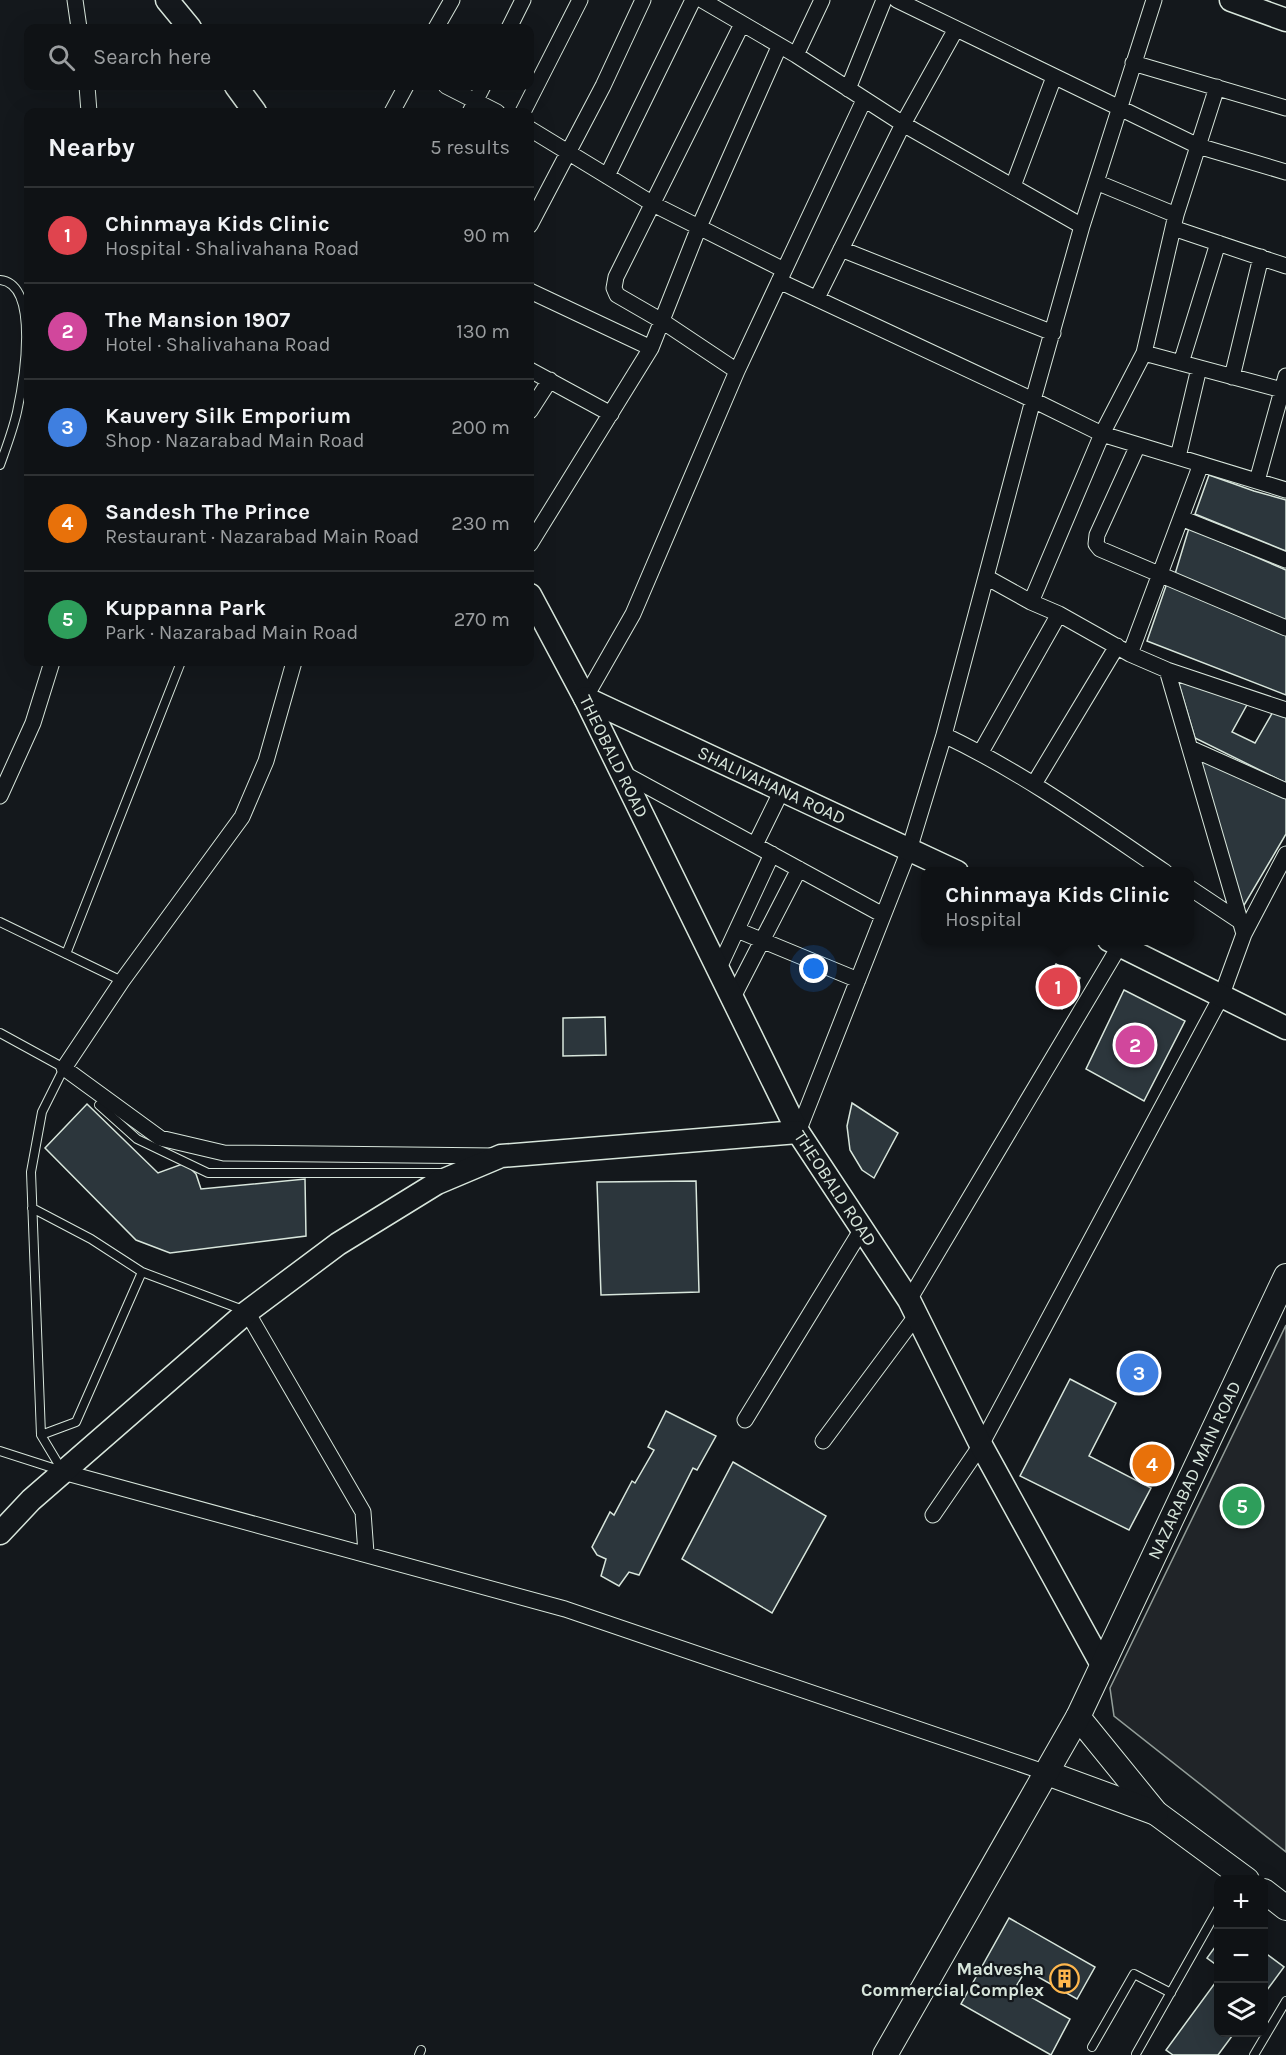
<!DOCTYPE html>
<meta charset="utf-8">
<style>
:root{--surface:#0f1215;--page:#181b1e;--text:#f1f3f6;--muted:#9b9ea0;--line:#2f3234;--accent:#ffb74d}
body{margin:0;font-family:Karla,sans-serif;background:var(--page);color:var(--text)}
.controls{position:absolute;right:18px;bottom:18px;display:grid;overflow:hidden;border-radius:12px;box-shadow:0 6px 24px #0002}
.controls button{width:54px;height:54px;display:grid;place-items:center;padding:0;border:0;border-bottom:2px solid var(--line);background:var(--surface);color:var(--text);font:30px sans-serif}
.you{position:absolute;left:814px;top:969px;width:21px;height:21px;margin:-15px;border:4px solid #fff;border-radius:50%;background:#1a73e8;box-shadow:0 0 0 9px #1a73e833}
.badge{display:grid;place-items:center;width:39px;height:39px;border-radius:50%;background:var(--accent);color:#fff;font-size:20px;font-weight:700}
.pin{position:absolute;translate:-50% -50%;border:3px solid #fff;box-shadow:0 2px 6px #0006}
.popup{position:absolute;left:921px;top:867px;width:273px;height:78px;box-sizing:border-box;display:grid;place-content:center;border-radius:12px;background:var(--surface);filter:drop-shadow(0 2px 4px #0005);font-size:20px;white-space:nowrap;color:var(--muted)}
.popup b{font-size:22px;color:var(--text)}
.popup::after{content:'';position:absolute;left:50%;top:100%;margin-left:-12px;border:12px solid transparent;border-top-color:var(--surface)}
.list{margin:0;padding:0;list-style:none}
h2{display:flex;justify-content:space-between;align-items:center;height:78px;margin:0;padding:0 24px;font-size:26px}
h2 small{font-size:20px;font-weight:400;color:var(--muted)}
.list li{display:grid;grid-template-columns:39px 1fr auto;gap:18px;align-items:center;box-sizing:border-box;height:96px;padding:0 24px;border-top:2px solid var(--line)}
.list b{display:block;font-size:22px;white-space:nowrap}
.list p{margin:0;font-size:20px;white-space:nowrap;color:var(--muted)}
.list em{font-size:20px;font-style:normal;color:var(--muted)}
.icon{flex:none;width:33px;height:33px;fill:none;stroke:currentColor;stroke-width:2;stroke-linecap:round;stroke-linejoin:round}
.map{position:relative;flex:none;width:1286px;height:2055px;overflow:hidden}
.search{position:absolute;background:var(--surface);box-shadow:0 6px 24px #0002;left:24px;top:24px;width:510px;height:66px;display:flex;align-items:center;gap:15px;box-sizing:border-box;padding:0 21px;border-radius:12px;color:var(--muted);font-size:22px}
.panel{position:absolute;background:var(--surface);box-shadow:0 6px 24px #0002;left:24px;top:108px;width:510px;height:558px;border-radius:12px}
.map>svg:first-child{display:block}
.green{fill:#202428;stroke:#939e99;stroke-width:1.5}
.building{fill:#2c363c;stroke:#d8e6dc;stroke-width:1.5}
.lines{fill:none;stroke-linecap:round;stroke-linejoin:round}
.lane-casing{stroke:#d8e6dc;stroke-width:10}
.street-casing{stroke:#d8e6dc;stroke-width:17}
.secondary-casing{stroke:#d8e6dc;stroke-width:25}
.primary-casing{stroke:#d8e6dc;stroke-width:26}
.lane{stroke:#14181c;stroke-width:8}
.street{stroke:#14181c;stroke-width:15}
.secondary{stroke:#14181c;stroke-width:22}
.primary{stroke:#14181c;stroke-width:24}
.labels{text-anchor:middle;stroke-width:4.5;stroke-linejoin:round;paint-order:stroke}
.street-label{font-size:18px;fill:#d8e6dc;stroke:#14181c}
.poi-label{font-size:18px;font-weight:bold;fill:#d8e6dc;stroke:#14181c;text-anchor:end}
</style>
<div class="map">
<svg width="1286" height="2055" viewBox="0 0 1286 2055">
<rect width="100%" height="100%" fill="#14181c"/>
<path class="green" d="M1286 1325V1852L1114 1716 1110 1688Z"/>
<path class="building" d="M1209 475 1254 491 1286 500V551L1195 514Z
M1189 528 1286 570V621L1175 574Z
M1167 583 1286 634V695L1147 641Z
M1177 678 1248 703 1232 732 1255 743 1274 710 1286 714V783L1195 738Z
M1198 759 1286 794V834L1243 907Z
M1056 964 1080 978 1062 1009 1038 995Z
M1124 990 1185 1021 1144 1101 1086 1069Z
M605 1017 606 1055 563 1056V1018Z
M852 1103 898 1133 874 1178 862 1170 850 1150 847 1126Z
M87 1104 158 1173 185 1163 196 1174 201 1189 305 1179 306 1236 170 1253 136 1240 45 1148Z
M696 1181 699 1292 601 1295 597 1182Z
M1070 1379 1116 1403 1089 1456 1151 1488 1129 1530 1020 1476Z
M666 1411 716 1436 697 1470 693 1468 639 1575 629 1572 619 1586 601 1576 606 1559 597 1555 592 1547 610 1512 614 1515 632 1481 635 1483 654 1450 648 1447Z
M733 1462 826 1516 772 1613 682 1559Z
M1009 1918 1095 1967 1077 1999 1026 1970 1015 1988 1070 2019 1051 2055 961 2004Z
M1218 1943V1966L1207 1958Z
M1264 1952 1284 1967 1264 1994Z
M1218 1979V2032H1235L1218 2055H1173L1166 2050Z"/>
<g class="lines">
<defs>
<path id="lane" d="M0 280C41 284 23 385 17 412 13 430 6 448 0 465
M0 922 122 981
M66 954 181 662
M0 1033 64 1068 42 1112 31 1172 41 1435 62 1470
M99 1105 137 1139 208 1173H442
M32 1208 91 1239 142 1272 243 1310
M41 1435 76 1422 142 1272
M0 1451 59 1470
M1092 2047 1134 1974 1171 1993
M1136 2054 1218 1909
M419 2055 421 2050
M1254 2055 1286 2001"/>
<path id="street" d="M75 0 79 28
M702 0 796 55 903 124 1082 226
M897 0 1198 146 1286 172
M436 28 452 0
M509 28 523 0
M796 55 822 0
M1133 63 1286 108
M87 86 89 112
M446 86 497 112
M848 89 884 0
M392 112 406 86
M470 112 483 86
M523 112 580 0
M530 129 653 204 784 270
M607 176 693 0
M1096 182 1176 215
M1013 186 1054 77
M530 225 603 86 643 0
M1173 228 1286 266
M841 249 1053 333
M779 281 1033 400 1102 434 1286 490
M530 291 651 348
M817 298 903 124 956 29
M1144 353 1286 391
M1181 363 1218 243
M530 370 611 414
M737 371 662 321 617 295 614 288 616 277 742 24
M1232 377 1261 257
M530 411 550 380
M1138 445 1097 535 1096 544 1100 549 1286 628
M1178 457 1199 368
M1257 481 1286 376
M1181 518 1286 560
M530 544 651 348 699 227 779 47
M986 577 1031 602 1059 614 1130 654 1167 670 1286 710
M1031 602 1102 434 1144 353 1176 215 1217 87
M1130 654 1201 464
M294 662 266 761 242 817 122 981 64 1068 160 1138 224 1153 495 1156
M1167 670 1244 934
M585 698 633 614 737 371 864 100
M944 735C1022 772 1093 823 1165 872
M1190 748 1286 791
M981 752 1059 614
M621 772 883 915
M1034 784 1117 646
M0 796 33 723 52 662
M755 845 782 790
M1190 888 1241 922
M737 930 858 980
M718 970 772 854
M732 999 799 869
M798 1132 909 850 944 735 1033 400 1082 226 1154 0
M909 1300 1120 945
M247 1312 363 1512 366 1553
M745 1420 862 1229
M823 1441 916 1316
M63 1472 565 1609 1047 1773
M933 1515 981 1445 1221 997 1244 934 1286 854"/>
<g id="secondary">
<path d="M167 0 190 28"/>
<path d="M1231 0 1286 20"/>
<path d="M236 86 255 112"/>
<path id="s1" d="M530 595 585 698 798 1132 909 1300 981 1445 1102 1665"/>
<path id="s2" d="M585 698 957 872"/>
<path d="M1109 940 1286 1028"/>
<path d="M0 1533 31 1500 247 1312 338 1244 437 1183 501 1156 798 1132"/>
</g>
<g id="primary">
<path d="M1078 1717 1156 1813 1247 1880"/>
<path d="M1047 1773 1156 1813"/>
<path d="M1264 1891 1286 1908"/>
<path id="s3" d="M885 2055 1078 1717 1286 1276"/>
</g>
</defs>
<use href="#lane" class="lane-casing"/>
<use href="#street" class="street-casing"/>
<use href="#secondary" class="secondary-casing"/>
<use href="#primary" class="primary-casing"/>
<use href="#lane" class="lane"/>
<use href="#street" class="street"/>
<use href="#secondary" class="secondary"/>
<use href="#primary" class="primary"/>
</g>
<defs>
<symbol id="building-ring" viewBox="-11 -11 22 22"><circle r="9.5" fill="#14181c" stroke="#ffb74d" stroke-width="1.5"/><path d="M-4-6H4V6H1V3H-1V6H-4ZM-2.5-4.3h1.7v1.8h-1.7ZM.8-4.3h1.7v1.8H.8ZM-2.5-1h1.7V.8h-1.7ZM.8-1h1.7V.8H.8Z" fill="#ffb74d"/></symbol>
</defs>
<g fill-rule="evenodd">
<use href="#building-ring" x="1048" y="1962" width="33" height="33"/>
</g>
<g class="labels">
<g class="street-label">
<text dy="6" stroke="none"><textPath href="#s1" startOffset="182">THEOBALD ROAD</textPath></text>
<text dy="6" stroke="none"><textPath href="#s2" startOffset="206">SHALIVAHANA ROAD</textPath></text>
<text dy="6" stroke="none"><textPath href="#s1" startOffset="668">THEOBALD ROAD</textPath></text>
<text dy="6" stroke="none"><textPath href="#s3" startOffset="662">NAZARABAD MAIN ROAD</textPath></text>
</g>
<g class="poi-label">
<text x="1044" y="1975">Madvesha<tspan x="1044" dy="21">Commercial Complex</tspan></text>
</g>
</g>
</svg>
<div class="controls">
<button>+</button>
<button>−</button>
<button><svg class="icon" aria-label="layers" viewBox="0 0 24 24"><path d="M12 4l9 5-9 5-9-5zM3 14l9 5 9-5"/></svg></button>
</div>
<div class="you"></div>
<div class="pin badge" style="left:1058px;top:987px;background:#e0444e">1</div>
<div class="popup"><b>Chinmaya Kids Clinic</b>Hospital</div>
<div class="pin badge" style="left:1135px;top:1045px;background:#d1479c">2</div>
<div class="pin badge" style="left:1139px;top:1373px;background:#3f7fe0">3</div>
<div class="pin badge" style="left:1152px;top:1464px;background:#e8710a">4</div>
<div class="pin badge" style="left:1242px;top:1506px;background:#2e9e5b">5</div>
<div class="search"><svg class="icon" aria-label="search" viewBox="0 0 24 24"><circle cx="10" cy="10" r="6"/><path d="M15 15l6 6"/></svg>Search here</div>
<section class="panel">
<h2>Nearby<small>5 results</small></h2>
<ul class="list">
<li><span class="badge" style="background:#e0444e">1</span><div><b>Chinmaya Kids Clinic</b><p>Hospital · Shalivahana Road</p></div><em>90 m</em></li>
<li><span class="badge" style="background:#d1479c">2</span><div><b>The Mansion 1907</b><p>Hotel · Shalivahana Road</p></div><em>130 m</em></li>
<li><span class="badge" style="background:#3f7fe0">3</span><div><b>Kauvery Silk Emporium</b><p>Shop · Nazarabad Main Road</p></div><em>200 m</em></li>
<li><span class="badge" style="background:#e8710a">4</span><div><b>Sandesh The Prince</b><p>Restaurant · Nazarabad Main Road</p></div><em>230 m</em></li>
<li><span class="badge" style="background:#2e9e5b">5</span><div><b>Kuppanna Park</b><p>Park · Nazarabad Main Road</p></div><em>270 m</em></li>
</ul>
</section>
</div>
